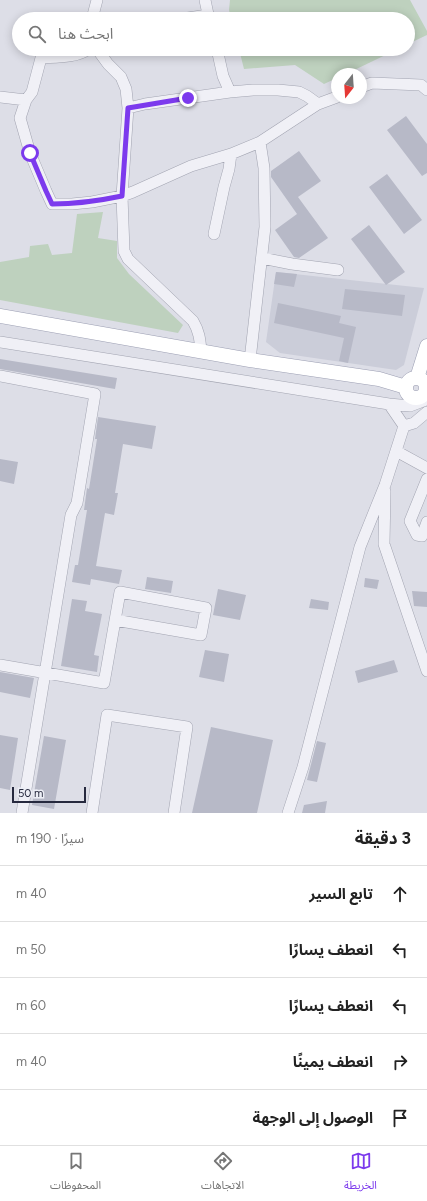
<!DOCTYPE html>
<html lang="ar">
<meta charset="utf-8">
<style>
:root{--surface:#fff;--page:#f6f6f6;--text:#222;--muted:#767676;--line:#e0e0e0;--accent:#7c3aed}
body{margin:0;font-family:Figtree,"Noto Sans Arabic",sans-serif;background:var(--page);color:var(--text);direction:rtl}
.compass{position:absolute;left:331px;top:68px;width:36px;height:36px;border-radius:50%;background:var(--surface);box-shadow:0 2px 10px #0003;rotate:197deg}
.scale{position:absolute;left:12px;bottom:10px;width:74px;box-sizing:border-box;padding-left:4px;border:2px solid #26293e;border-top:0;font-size:11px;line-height:14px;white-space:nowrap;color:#26293e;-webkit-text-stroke:3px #eceef5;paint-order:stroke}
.stop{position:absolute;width:12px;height:12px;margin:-9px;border:3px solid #7c3aed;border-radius:50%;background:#fff}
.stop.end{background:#7c3aed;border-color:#fff;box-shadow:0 1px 4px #0008}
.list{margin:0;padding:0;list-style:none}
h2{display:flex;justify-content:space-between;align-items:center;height:52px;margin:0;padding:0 16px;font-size:17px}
h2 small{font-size:13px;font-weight:400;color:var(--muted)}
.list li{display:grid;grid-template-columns:26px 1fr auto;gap:12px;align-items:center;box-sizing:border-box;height:56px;padding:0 16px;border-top:1px solid var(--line)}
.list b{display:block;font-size:15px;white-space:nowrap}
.list em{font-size:13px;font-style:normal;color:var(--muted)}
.icon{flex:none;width:22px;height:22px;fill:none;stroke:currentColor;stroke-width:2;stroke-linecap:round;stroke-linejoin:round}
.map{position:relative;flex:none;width:427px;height:813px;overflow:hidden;direction:ltr}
.search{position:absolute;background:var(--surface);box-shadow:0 2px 10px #0003;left:12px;right:12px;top:12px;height:44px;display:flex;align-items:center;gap:10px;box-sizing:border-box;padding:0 14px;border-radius:22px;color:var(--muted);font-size:15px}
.sheet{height:332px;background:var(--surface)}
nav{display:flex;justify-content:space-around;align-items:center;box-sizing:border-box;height:56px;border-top:1px solid var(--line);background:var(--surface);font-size:11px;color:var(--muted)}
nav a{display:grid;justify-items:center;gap:2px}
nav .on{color:var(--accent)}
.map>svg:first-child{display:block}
.built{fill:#cbcdd9}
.green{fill:#bed1be}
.building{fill:#b7b9c7}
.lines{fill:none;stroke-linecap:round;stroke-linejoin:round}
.minor-casing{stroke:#a2a4b1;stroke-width:12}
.major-casing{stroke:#9c9fb3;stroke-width:15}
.minor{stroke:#f0f0f6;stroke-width:11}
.major{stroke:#fff;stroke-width:14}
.route{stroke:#7c3aed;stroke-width:5}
</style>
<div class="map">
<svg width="427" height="813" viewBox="0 0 427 813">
<rect width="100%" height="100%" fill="#dddee7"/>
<path class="built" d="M276 272 424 288 404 365 396 370 280 353 266 342Z"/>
<path class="green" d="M230 0H410L427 31V35L408 44V19H231L229 10Z
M239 49H398L346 74H337V78L324 84 295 65 244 69Z
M103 212 98 238 117 241V258L129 274 183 325 178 333 0 300V262L29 257 30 246 48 244 52 255 72 253 77 214Z"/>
<path class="building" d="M406 116 427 144V173L422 176 387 130Z
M299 151 321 181 298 197 328 238 299 258 294 257 275 230 297 214 271 177V171Z
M387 174 422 220 404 234 369 187Z
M369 225 405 272 386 285 351 239Z
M276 272 297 274 294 287 274 284Z
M345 289 405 295 402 316 342 309Z
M278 303 341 316 339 323 356 327 348 363 339 361 344 338 274 323Z
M0 359 117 378 115 389 0 369Z
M98 417 156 426 152 449 123 444 115 493H118L114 515 105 513 96 566 122 570 119 584 91 579 90 585 72 582 75 565H78L87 510H84L87 488 89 489 97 439H95Z
M0 459 18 462 14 484 0 481Z
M147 577 173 581 171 593 145 589Z
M365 578 379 580 377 589 364 587Z
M218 589 246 595 240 620 213 615Z
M412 591 427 592V607L414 606Z
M72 599 87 601 85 611 102 614 94 655 99 656 97 672 61 666Z
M311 599 329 602 328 610 309 608Z
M205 650 229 654 224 682 199 677Z
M394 660 398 672 358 683 355 671Z
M0 672 34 678 30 698 0 692Z
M211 727 273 740 257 813H192Z
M0 735 18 738 10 790 0 788Z
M44 736 66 740 54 809 32 805Z
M317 741 326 743 317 782 307 780Z
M327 801 325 813H302L304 805Z"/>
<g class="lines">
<defs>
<path id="minor" d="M205 0 209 19
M92 19 97 0
M181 19 208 15
M89 49C75 58 58 57 41 58L32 92 26 100 20 118 30 153 46 191 52 204H72L92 202 122 196 133 192 191 166 231 154 260 142 318 104 337 97
M97 49 108 64 121 77 126 89 128 108 122 196 124 251 128 259 193 321C199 331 200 339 201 351
M217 49 223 76 230 92
M361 87 372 83 421 85 427 90
M0 97 26 100
M128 108 145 104 230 92 253 90H278L299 92 307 96 318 104
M214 234 224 187 229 169 231 154
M262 258 292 264 338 270
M0 342 389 404 410 406 426 400
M250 360 265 227 264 168 260 142
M0 376 95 394 77 503 71 515 22 813
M389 404 404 426
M404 426 414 423 427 412
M396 451 427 468
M427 479 410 521 417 535 422 536 427 522
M385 491 384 544 427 671
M0 665 104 683 120 592 206 608 201 635 115 620
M92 813 107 715 187 727 174 813
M288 813 303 767 360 547 385 485 404 426"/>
<path id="major" d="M0 316 250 360 379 379 406 387
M406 388a10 10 0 1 1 20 0a10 10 0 1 1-20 0Z
M417 378 427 346"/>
</defs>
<use href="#minor" class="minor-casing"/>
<use href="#major" class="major-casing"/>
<use href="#minor" class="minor"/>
<use href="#major" class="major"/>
</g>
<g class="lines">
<path class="route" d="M30 153 46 191 52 204C76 204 98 201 122 196L128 108 188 98"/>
</g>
</svg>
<svg class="compass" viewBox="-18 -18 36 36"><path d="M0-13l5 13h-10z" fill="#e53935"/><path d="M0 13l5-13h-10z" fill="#767676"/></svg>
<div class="scale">50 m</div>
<div class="stop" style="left:30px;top:153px"></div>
<div class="stop end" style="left:188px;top:98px"></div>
<div class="search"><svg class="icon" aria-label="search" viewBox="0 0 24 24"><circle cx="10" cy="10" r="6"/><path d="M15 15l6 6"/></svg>ابحث هنا</div>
</div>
<section class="sheet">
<h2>3 دقيقة<small>سيرًا · 190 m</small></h2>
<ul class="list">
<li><svg class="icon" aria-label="ahead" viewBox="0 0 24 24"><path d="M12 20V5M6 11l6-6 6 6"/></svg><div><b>تابع السير</b></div><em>40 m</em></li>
<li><svg class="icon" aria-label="left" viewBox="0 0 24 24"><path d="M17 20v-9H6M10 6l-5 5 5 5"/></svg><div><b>انعطف يسارًا</b></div><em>50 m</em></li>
<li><svg class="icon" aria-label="left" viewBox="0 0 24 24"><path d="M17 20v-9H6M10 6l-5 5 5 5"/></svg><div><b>انعطف يسارًا</b></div><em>60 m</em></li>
<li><svg class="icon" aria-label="right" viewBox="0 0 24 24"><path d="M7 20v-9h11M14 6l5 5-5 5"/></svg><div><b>انعطف يمينًا</b></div><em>40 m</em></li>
<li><svg class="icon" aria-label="arrive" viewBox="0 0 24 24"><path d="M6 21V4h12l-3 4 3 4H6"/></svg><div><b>الوصول إلى الوجهة</b></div></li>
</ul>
</section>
<nav>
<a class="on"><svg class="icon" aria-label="map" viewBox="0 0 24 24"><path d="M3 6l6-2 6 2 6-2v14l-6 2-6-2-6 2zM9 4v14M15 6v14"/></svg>الخريطة</a>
<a><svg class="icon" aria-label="directions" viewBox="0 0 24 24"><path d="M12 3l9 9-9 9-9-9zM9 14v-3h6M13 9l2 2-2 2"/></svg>الاتجاهات</a>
<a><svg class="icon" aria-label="saved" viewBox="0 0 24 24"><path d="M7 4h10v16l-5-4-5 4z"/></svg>المحفوظات</a>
</nav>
